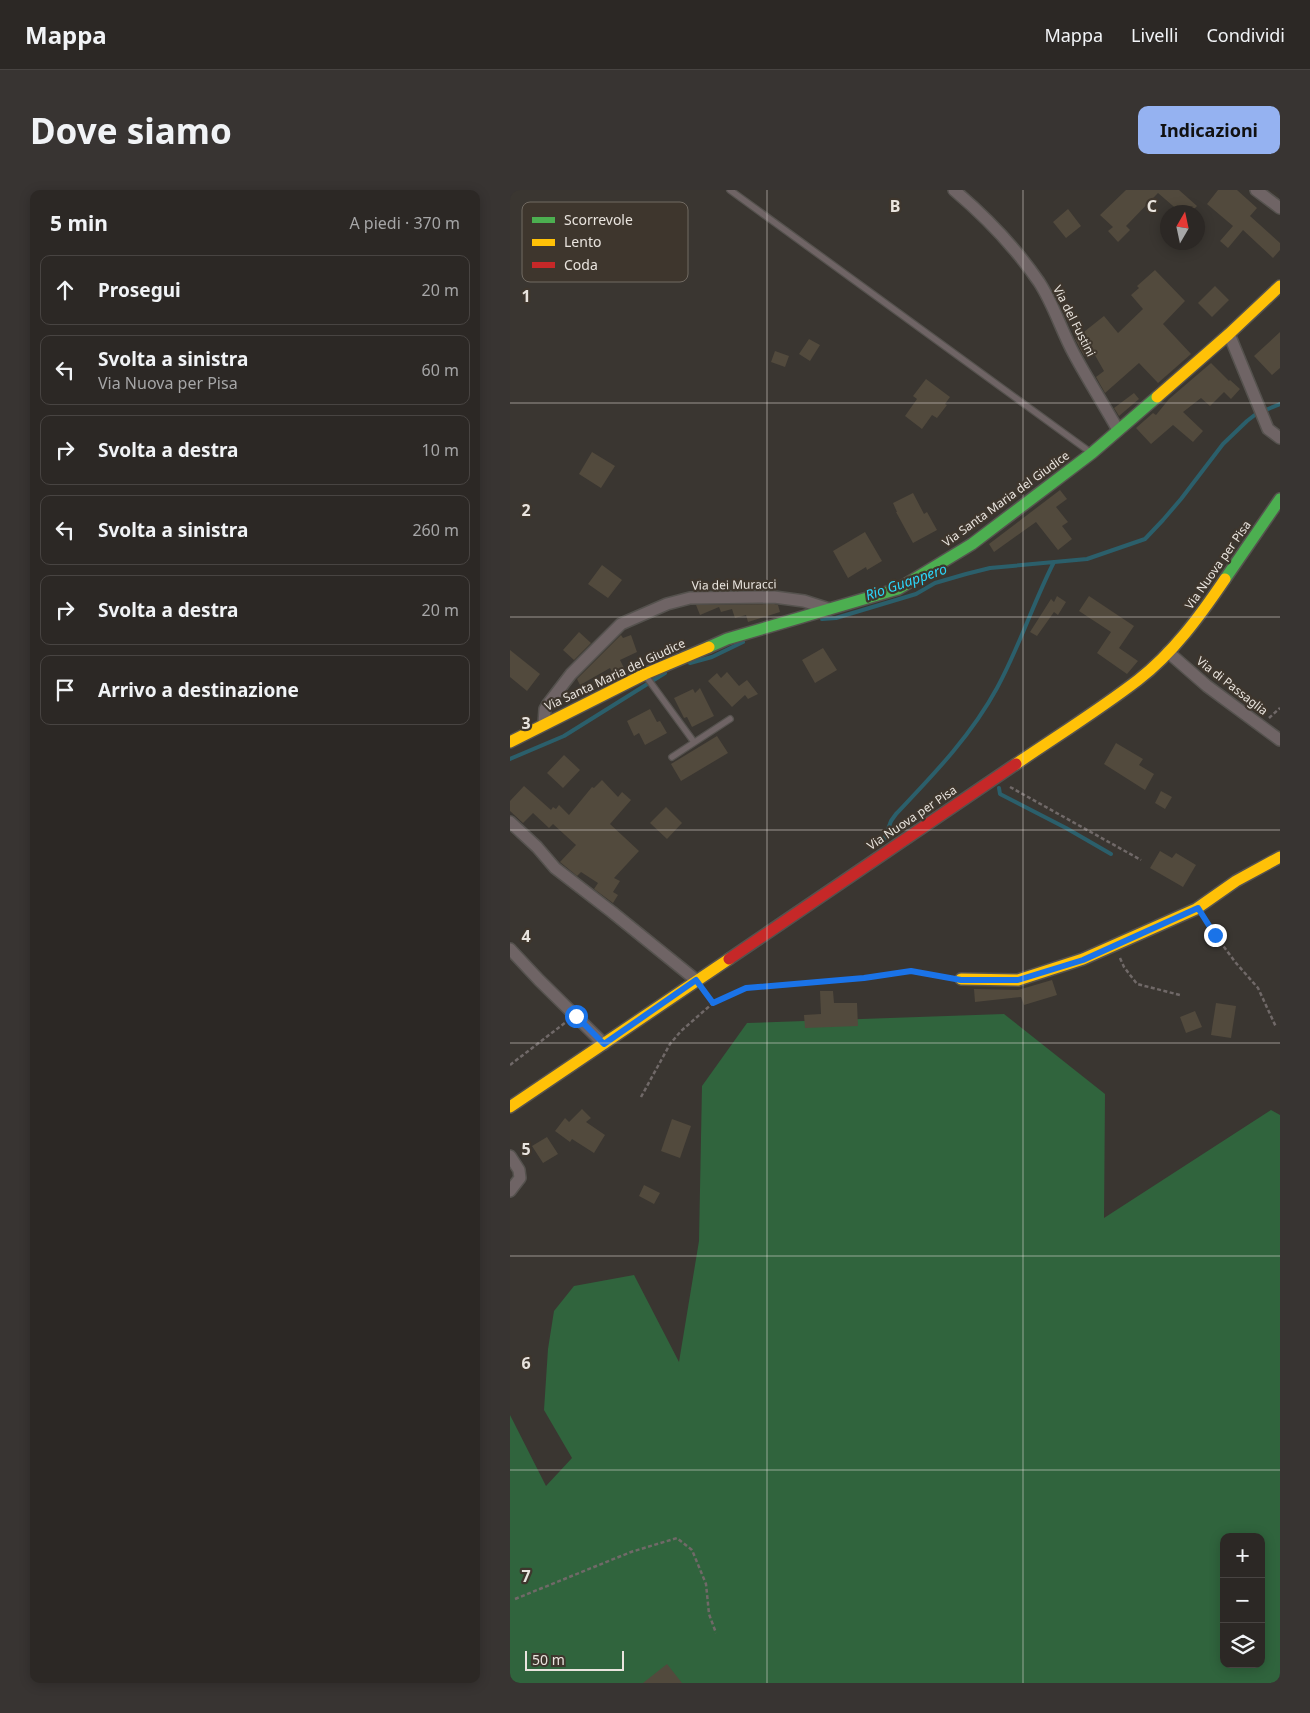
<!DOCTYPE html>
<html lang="it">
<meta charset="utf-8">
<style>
:root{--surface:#2c2825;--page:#383432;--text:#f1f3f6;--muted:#a6a6a7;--line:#484442;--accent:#95b2f1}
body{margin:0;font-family:"Noto Sans",sans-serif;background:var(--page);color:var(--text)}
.controls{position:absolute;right:15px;bottom:15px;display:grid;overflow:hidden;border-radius:10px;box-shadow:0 2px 12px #0003}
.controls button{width:45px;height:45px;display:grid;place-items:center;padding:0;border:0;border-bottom:1px solid var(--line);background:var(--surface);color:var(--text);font:25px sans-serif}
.compass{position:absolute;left:650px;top:15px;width:45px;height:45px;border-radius:50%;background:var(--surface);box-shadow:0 2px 12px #0003;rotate:9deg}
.scale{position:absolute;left:15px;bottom:12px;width:99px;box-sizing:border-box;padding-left:5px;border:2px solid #e9e4de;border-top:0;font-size:14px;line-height:18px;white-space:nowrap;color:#e9e4de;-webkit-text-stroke:4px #3e362d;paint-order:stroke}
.stop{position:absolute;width:15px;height:15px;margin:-11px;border:4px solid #1a73e8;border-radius:50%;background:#fff}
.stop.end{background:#1a73e8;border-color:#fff;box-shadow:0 1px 5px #0008}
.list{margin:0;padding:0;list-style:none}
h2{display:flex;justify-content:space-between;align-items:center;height:65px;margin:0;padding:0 20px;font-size:21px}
h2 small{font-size:16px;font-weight:400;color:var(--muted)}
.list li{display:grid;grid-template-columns:32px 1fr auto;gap:15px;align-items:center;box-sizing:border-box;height:70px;margin:0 10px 10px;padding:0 10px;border:1px solid var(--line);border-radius:10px}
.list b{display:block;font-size:19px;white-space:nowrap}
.list p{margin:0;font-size:16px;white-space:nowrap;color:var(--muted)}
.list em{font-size:16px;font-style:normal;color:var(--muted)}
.icon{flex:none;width:28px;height:28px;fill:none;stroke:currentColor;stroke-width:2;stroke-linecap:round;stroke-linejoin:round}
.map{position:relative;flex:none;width:770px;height:1493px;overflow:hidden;border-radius:10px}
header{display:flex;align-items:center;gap:30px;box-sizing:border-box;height:70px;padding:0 25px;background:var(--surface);border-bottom:1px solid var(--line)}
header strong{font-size:24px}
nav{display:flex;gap:28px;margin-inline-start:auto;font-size:18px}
.intro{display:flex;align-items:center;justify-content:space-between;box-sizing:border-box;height:120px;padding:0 30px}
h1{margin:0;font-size:35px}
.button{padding:12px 22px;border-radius:10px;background:var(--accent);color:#111;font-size:18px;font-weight:700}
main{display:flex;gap:30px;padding:0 30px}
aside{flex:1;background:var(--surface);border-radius:10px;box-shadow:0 2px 12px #0003}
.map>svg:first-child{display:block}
.green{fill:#30643d;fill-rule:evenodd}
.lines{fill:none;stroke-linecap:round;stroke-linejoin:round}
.stream{stroke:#2b5f6b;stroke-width:4}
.building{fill:#524a3d}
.lane-casing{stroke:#55524e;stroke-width:8}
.street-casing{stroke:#55524e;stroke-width:14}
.fast-casing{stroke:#55524e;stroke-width:14}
.slow-casing{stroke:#55524e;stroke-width:14}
.jam-casing{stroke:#55524e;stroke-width:14}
.path{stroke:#706968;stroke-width:2.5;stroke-dasharray:4 2.5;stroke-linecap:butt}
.lane{stroke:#6f6465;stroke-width:5.5}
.street{stroke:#6f6465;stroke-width:11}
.fast{stroke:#4caf50;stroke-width:11}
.slow{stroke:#ffc107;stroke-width:11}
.jam{stroke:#c62828;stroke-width:11}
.route{stroke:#1a73e8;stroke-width:6}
.grid{fill:none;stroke:#e9e4de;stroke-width:1;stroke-opacity:0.55}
.labels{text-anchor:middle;stroke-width:4.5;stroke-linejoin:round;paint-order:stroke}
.street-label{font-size:12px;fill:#e9e4de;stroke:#3e362d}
.water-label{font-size:14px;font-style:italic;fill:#2bd5f9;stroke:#3e362d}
.key{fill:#3e362d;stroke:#716a62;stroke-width:1}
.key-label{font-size:14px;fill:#e9e4de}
.grid-label{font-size:16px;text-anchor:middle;font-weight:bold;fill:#e9e4de;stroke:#3e362d;stroke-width:4.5;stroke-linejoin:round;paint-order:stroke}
</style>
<header>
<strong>Mappa</strong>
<nav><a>Mappa</a><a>Livelli</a><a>Condividi</a></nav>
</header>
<div class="intro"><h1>Dove siamo</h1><a class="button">Indicazioni</a></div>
<main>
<aside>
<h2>5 min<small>A piedi · 370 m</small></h2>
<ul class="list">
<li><svg class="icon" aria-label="ahead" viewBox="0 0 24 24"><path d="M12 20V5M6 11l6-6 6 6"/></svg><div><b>Prosegui</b></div><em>20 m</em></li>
<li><svg class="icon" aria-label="left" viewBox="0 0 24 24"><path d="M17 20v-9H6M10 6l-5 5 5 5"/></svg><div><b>Svolta a sinistra</b><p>Via Nuova per Pisa</p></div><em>60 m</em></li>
<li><svg class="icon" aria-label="right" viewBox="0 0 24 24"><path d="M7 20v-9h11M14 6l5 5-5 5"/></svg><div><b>Svolta a destra</b></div><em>10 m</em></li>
<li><svg class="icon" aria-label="left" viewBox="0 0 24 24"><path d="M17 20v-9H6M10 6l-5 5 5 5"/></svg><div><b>Svolta a sinistra</b></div><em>260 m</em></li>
<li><svg class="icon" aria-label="right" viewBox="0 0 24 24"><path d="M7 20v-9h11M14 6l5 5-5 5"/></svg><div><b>Svolta a destra</b></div><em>20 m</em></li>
<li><svg class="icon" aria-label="arrive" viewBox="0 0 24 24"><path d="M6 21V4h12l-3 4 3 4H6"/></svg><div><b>Arrivo a destinazione</b></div></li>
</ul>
</aside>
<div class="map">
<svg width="770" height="1493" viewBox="0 0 770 1493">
<rect width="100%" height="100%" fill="#3a3631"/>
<path class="green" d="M494 824 595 904 594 1028 761 920 770 925V1493H0V1225L36 1296 62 1268 34 1220 38 1159 44 1121 64 1096 124 1085 169 1172 189 1051 192 896 237 833ZM714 1347H751V1474H714Z"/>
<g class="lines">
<path class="stream" d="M312 429 326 428 406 404 425 393 456 384 480 378 577 369 635 349 653 330 671 309 713 254 737 231 746 224 770 214
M180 473 202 467 233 452
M0 569 54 546 155 483
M489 598 490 604 556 638 601 664
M374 650 381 631 386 624C423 585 461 546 487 498 509 458 523 413 544 372"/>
</g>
<path class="building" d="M616 0H669L687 16 681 22H670L648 3 616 36 620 40 608 52 598 41 603 37 590 25Z
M708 0H727L747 18 740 26 770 53V60L763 68 733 40 718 58 710 51 723 36 697 14Z
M558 19 571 36 556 48 543 32Z
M645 80 675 111 653 134 681 164 648 193 629 173 595 203 586 187 594 181 582 160 574 166 565 149 594 126 608 143 633 119 621 105 629 98 627 96Z
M705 96 719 110 702 127 688 113Z
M770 142V178L762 185 744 166Z
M299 149 310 155 300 171 289 164Z
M265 161 279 166 275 177 261 172Z
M701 173 719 191 720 190 730 199 721 209 714 202 700 216 691 208 673 222 693 241 683 252 663 235 641 254 626 238 643 223 646 225 659 209Z
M416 189 440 207 435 214 437 215 427 228 422 225 412 239 395 226 407 209 403 206Z
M624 203 629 209 609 226 604 218Z
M82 262 105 276 91 298 69 284Z
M550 300 557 309 546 317 558 332 552 336 562 349 548 360 526 332 484 362 479 354Z
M403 303 414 324 417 322 427 340 403 353 386 322H387L383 313Z
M355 342 372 371 357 380 356 377 338 388 323 361Z
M92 375 112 390 98 408 78 394Z
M547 406 556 412 548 425 544 422 527 446 520 442 541 409 544 412Z
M579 406 624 436 609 458 628 471 617 484 587 463 601 442 569 421Z
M264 414 268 415 270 422 238 432 236 425 225 428 222 419 211 422 209 417 190 425 186 415Z
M69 442 81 453 64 470 53 460Z
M111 445 113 448 121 445 127 462 110 470 115 480 104 486 100 478 70 495 67 489Z
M313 458 327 480 305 493 292 470Z
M0 460 30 484 17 501 0 487Z
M217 482 229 496 237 490 248 504 238 509 235 505 222 517 198 491 207 483 211 488Z
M190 498 204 526 182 537 177 527 174 528 164 508 183 499 185 503Z
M140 519 147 532 150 531 157 543 135 555 129 543 124 546 117 531Z
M207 546 218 563 171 591 161 574Z
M606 553 633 569 629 575 644 584 635 600 594 574Z
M54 565 70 580 53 598 37 583Z
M92 590 108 607 112 602 121 610 100 634 129 661 104 688 110 691 103 702 108 705 103 713 84 699 88 693 71 682 67 686 50 672 66 655 43 634 39 638 23 623 13 633 0 621V611L14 596 41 620 43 617 46 619 49 615 59 625 82 597 84 598Z
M651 601 662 607 655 619 645 613Z
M156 617 172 633 157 649 140 633Z
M650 661 662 668 666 663 686 675 673 697 640 678Z
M542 790 547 805 514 815 511 807 465 812 464 799 508 800Z
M310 801H323L324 813H347L348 836 295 838 294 825 311 824Z
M706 813 726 816 721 848 701 845Z
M685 821 692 837 676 843 670 827Z
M72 919 81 928 76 932 95 945 84 963 62 949 60 952 45 941 55 928 59 932Z
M162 929 181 936 170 968 151 961Z
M37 947 48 964 33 973 22 956Z
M134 995 150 1003 144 1014 129 1006Z
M157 1474 172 1493H133Z"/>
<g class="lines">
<defs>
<path id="lane" d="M220 0 580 262
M135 485 184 552
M162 567 220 529"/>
<path id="street" d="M444 0C476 27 505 57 529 92 544 115 551 140 564 164 578 190 594 215 608 240
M746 0 770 18
M719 144 758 239 770 248
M658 462 697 496 770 550
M34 534 35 519 38 514 61 484 111 434 157 414 180 408 264 407 294 411 319 419
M0 632 27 657 45 678 102 722 186 790
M0 759 29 790 94 854
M0 966 9 980 10 988 0 1001"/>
<path id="fast" d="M715 389 770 309
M199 457 217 449 388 399 462 354 582 263 647 207"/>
<path id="slow" d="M647 207 719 144 770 96
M0 552 135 484 199 457
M506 574C547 546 589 520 628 490 663 463 690 426 715 389
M451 789 508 790 573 769 686 719 726 691 770 667
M0 917 219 769"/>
<path id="jam" d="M219 769 506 574"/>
</defs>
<use href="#lane" class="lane-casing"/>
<use href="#street" class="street-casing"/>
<use href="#fast" class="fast-casing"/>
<use href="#slow" class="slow-casing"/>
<use href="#jam" class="jam-casing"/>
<path class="path" d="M759 528 770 518
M500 597 631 670
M695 730 705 745 726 773 748 798 766 837
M610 768 614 777 627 794 670 805
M196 804 203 813 236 799 354 788 401 781 437 787
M0 875 56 832
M131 907 160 854 171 841 203 813
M5 1409 121 1362 167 1348 182 1360 196 1394 199 1424 206 1443"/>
<use href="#lane" class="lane"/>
<use href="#street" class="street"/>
<use href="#fast" class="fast"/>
<use href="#slow" class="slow"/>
<use href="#jam" class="jam"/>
</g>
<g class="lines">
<path class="route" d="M66 826 94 854 186 790 203 813 236 798 354 788 401 781 451 790H508L573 770 688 718 705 745"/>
</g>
<path class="grid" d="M257 0V1493M513 0V1493M0 213H770M0 427H770M0 640H770M0 853H770M0 1066H770M0 1280H770"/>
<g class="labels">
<g class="street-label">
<text transform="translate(564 131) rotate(63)" y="4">Via del Fustini</text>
<text transform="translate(496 309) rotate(-36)" y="4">Via Santa Maria del Giudice</text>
<text transform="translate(708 375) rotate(-55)" y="4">Via Nuova per Pisa</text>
<text transform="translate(224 395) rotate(-1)" y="4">Via dei Muracci</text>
<text transform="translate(105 485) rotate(-25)" y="4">Via Santa Maria del Giudice</text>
<text transform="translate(722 496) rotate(38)" y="4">Via di Passaglia</text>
<text transform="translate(402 628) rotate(-34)" y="4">Via Nuova per Pisa</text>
</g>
<g class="water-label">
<text transform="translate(396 392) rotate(-19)" y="5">Rio Guappero</text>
</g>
</g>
<rect x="12" y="12" width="166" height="80" rx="8" class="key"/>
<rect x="22" y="27" width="23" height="6" fill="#4caf50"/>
<rect x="22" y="49" width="23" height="7" fill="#ffc107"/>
<rect x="22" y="72" width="23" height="6" fill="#c62828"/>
<g class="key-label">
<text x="54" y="35">Scorrevole</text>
<text x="54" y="57">Lento</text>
<text x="54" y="80">Coda</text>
</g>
<g class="grid-label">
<text x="385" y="22">B</text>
<text x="642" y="22">C</text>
<text x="16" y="112">1</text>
<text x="16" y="326">2</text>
<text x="16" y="539">3</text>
<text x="16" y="752">4</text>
<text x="16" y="965">5</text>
<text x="16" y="1179">6</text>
<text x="16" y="1392">7</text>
</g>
</svg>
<div class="controls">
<button>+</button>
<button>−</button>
<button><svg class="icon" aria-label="layers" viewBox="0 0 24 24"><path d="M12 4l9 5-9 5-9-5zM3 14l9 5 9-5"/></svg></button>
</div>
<svg class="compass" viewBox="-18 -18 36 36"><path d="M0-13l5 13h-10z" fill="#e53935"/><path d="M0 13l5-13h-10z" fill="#a6a6a7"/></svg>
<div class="scale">50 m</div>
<div class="stop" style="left:66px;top:826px"></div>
<div class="stop end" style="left:705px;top:745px"></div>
</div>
</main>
